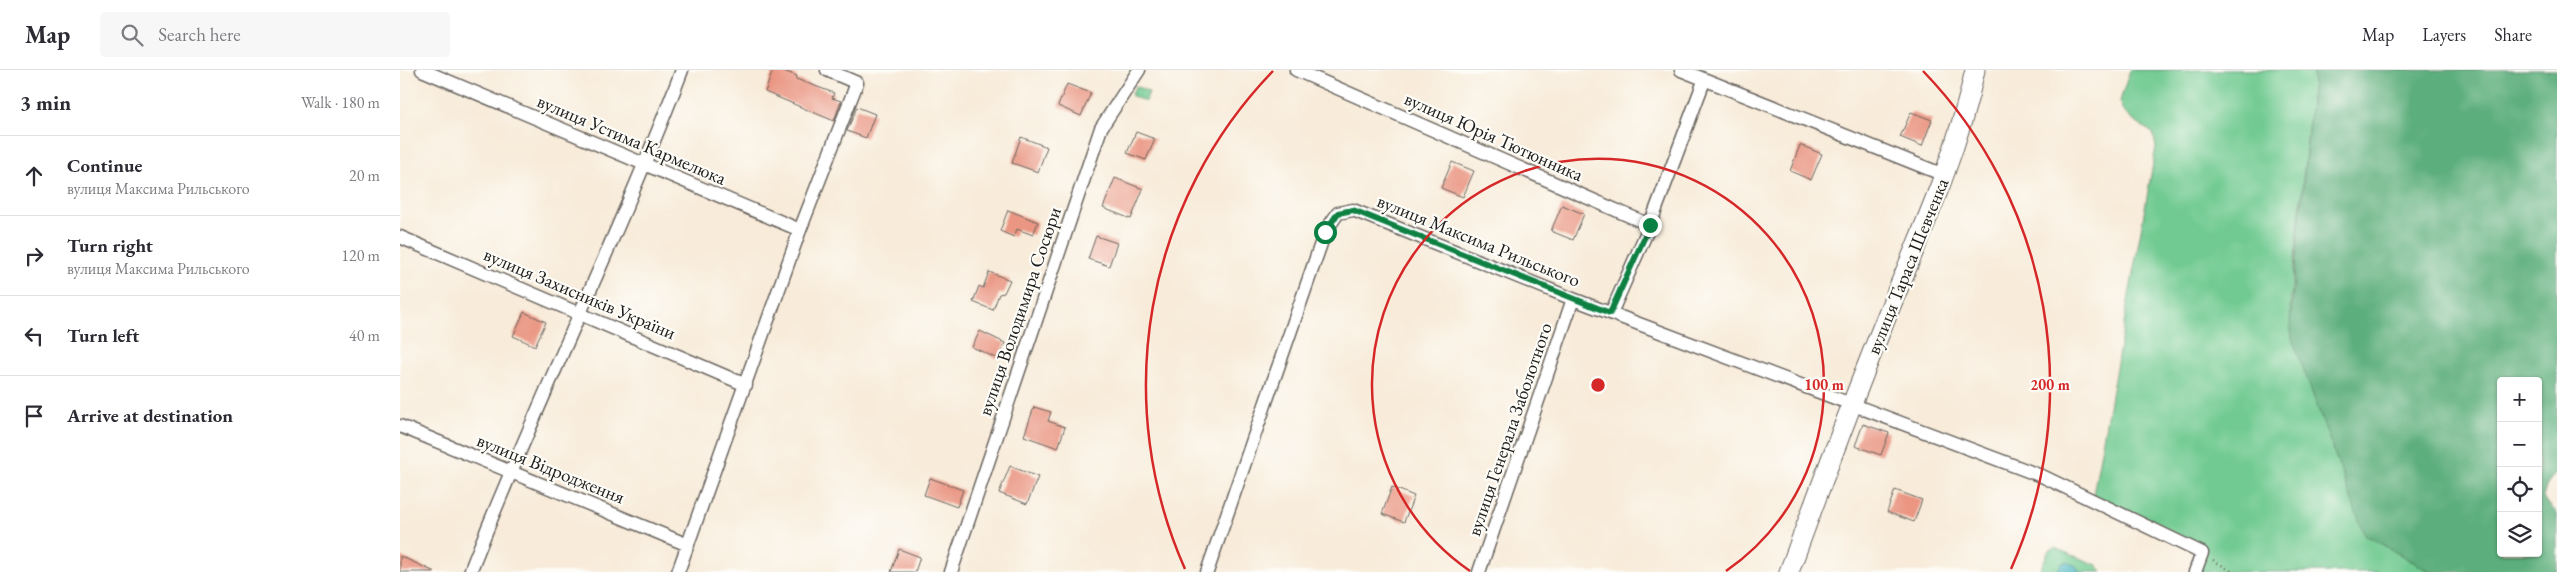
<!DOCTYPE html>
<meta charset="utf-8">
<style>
:root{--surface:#fff;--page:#f7f7f7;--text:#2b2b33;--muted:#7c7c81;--line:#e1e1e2}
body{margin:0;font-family:"EB Garamond",serif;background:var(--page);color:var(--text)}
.controls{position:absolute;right:15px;bottom:15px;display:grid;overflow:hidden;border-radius:5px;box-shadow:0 1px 4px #0004}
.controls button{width:45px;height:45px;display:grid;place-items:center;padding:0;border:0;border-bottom:1px solid var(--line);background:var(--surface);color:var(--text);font:25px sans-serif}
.stop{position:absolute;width:15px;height:15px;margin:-11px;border:4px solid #0b8043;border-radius:50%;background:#fff}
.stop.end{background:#0b8043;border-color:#fff;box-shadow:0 1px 5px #0008}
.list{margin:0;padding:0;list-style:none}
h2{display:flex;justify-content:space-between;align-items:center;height:65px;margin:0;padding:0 20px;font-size:21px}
h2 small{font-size:16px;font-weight:400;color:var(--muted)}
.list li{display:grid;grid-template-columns:32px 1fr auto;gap:15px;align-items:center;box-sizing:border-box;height:80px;padding:0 20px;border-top:1px solid var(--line)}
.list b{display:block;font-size:19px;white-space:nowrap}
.list p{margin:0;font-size:16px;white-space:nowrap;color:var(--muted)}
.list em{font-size:16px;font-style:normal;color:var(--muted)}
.icon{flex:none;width:28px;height:28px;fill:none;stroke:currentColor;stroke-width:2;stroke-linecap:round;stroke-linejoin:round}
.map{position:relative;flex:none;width:2157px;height:502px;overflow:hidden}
header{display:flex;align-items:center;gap:30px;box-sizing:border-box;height:70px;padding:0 25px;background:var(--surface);border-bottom:1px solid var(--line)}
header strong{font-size:24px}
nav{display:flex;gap:28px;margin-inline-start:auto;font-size:18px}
.search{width:350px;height:45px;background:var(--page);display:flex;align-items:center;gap:12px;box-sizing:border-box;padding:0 18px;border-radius:5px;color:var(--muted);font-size:19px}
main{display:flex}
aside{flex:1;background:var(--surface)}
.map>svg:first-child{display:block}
.green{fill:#71ca91;stroke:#467356}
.forest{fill:#5cae7b;stroke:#3c654c;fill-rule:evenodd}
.water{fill:#49b7c3;stroke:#326a70}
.building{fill:#ea9683}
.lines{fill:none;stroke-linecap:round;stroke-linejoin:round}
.street-casing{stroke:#69645e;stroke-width:15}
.secondary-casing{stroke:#69645e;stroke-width:21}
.path{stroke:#69645e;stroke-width:2.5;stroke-dasharray:1 4;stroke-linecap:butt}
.street{stroke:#fff;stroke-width:12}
.secondary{stroke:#fff;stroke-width:19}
.route{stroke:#0b8043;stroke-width:6}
.ring{fill:none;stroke:#d62828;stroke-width:2.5}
.labels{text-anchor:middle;stroke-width:4.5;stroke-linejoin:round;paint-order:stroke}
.street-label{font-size:19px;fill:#1c1c1c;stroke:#fdfcf7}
.centre{fill:#d62828;stroke:#fdfcf7;stroke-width:2.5}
.ring-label{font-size:15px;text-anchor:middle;font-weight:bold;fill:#d62828;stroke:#fdfcf7;stroke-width:4.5;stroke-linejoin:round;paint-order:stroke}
</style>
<header>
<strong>Map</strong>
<div class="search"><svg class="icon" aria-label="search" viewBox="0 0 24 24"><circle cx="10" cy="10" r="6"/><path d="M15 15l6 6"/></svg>Search here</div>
<nav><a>Map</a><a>Layers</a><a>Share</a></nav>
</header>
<main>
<aside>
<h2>3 min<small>Walk · 180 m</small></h2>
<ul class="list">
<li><svg class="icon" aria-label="ahead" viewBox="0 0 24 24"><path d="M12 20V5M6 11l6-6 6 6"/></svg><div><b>Continue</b><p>вулиця Максима Рильського</p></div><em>20 m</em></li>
<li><svg class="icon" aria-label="right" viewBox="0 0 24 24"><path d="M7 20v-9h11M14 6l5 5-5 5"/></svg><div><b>Turn right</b><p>вулиця Максима Рильського</p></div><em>120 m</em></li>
<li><svg class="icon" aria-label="left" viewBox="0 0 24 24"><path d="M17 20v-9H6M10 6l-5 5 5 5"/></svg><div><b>Turn left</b></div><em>40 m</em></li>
<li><svg class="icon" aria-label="arrive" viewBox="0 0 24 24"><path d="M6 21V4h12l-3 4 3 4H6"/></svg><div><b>Arrive at destination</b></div></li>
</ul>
</aside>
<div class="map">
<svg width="2157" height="502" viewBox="0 0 2157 502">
<rect width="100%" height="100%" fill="#fdfcf7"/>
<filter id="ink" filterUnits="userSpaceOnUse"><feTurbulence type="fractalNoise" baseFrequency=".02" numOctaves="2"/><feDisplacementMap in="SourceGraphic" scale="10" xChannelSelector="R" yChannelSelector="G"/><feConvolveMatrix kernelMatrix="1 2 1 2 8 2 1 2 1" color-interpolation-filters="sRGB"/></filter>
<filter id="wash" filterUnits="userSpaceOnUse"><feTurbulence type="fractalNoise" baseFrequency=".0096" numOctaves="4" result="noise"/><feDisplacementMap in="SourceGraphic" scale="20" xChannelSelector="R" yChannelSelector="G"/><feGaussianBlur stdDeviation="1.12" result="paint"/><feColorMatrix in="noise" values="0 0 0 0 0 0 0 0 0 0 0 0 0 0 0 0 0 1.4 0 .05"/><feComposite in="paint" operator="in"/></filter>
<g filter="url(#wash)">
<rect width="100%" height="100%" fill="#f8ebd9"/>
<path class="green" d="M1730 0H1914L1890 238 1964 464 2031 502H1795L1802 483 1692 430 1756 77 1753 63C1741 55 1721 47 1720 31Z
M736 16 749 22 745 32 731 25Z
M1655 478 1697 495 1702 502H1639L1649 480Z"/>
<path class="forest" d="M1914 0H2157V401L2147 414 2143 428 2157 443V502H2031L1964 464 1892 268 1890 252ZM2101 311H2138V483H2101Z"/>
<path class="water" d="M1667 492 1676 496 1680 502H1657L1662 493Z"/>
<g id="blocks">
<path class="building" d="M373 0H381L397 6 396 9 434 23 432 28 441 31 434 51 365 22Z
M667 14 691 23 681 46 658 36Z
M457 37 475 44 466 68 447 61Z
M1511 42 1532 50 1522 76 1500 67Z
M736 62 755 69 746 90 727 83Z
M621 67 647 77 638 102 612 93Z
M1400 75 1422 84 1411 110 1390 101Z
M1052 92 1074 101 1063 127 1041 118Z
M715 108 743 119 731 149 703 138Z
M1162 135 1184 144 1173 170 1151 161Z
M608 140 638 152 633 165 617 159 614 167 600 161Z
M696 166 717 173 709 196 688 189Z
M589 202 610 210 604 223 599 224 593 240 573 232 579 216 583 218Z
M124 242 146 252 135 276 113 266Z
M580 261 605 273 598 289 572 277Z
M634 337 651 342 648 351 665 357 658 378 624 366Z
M1463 354 1489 363 1481 385 1455 376Z
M610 396 638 407 627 434 599 423Z
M530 408 563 420 557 437 524 425Z
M992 417 1014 426 1004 452 982 444Z
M1495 420 1522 430 1514 452 1487 442Z
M499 479 520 487 515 502H491Z
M0 486 35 502H0Z"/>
</g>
</g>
<g filter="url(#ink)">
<use href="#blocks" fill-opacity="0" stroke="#69645e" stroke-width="1"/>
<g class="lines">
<defs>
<path id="street" d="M22 0 400 160
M896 0 1250 155
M1281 0 1544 105
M0 167 346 315
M1211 243 1250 155 1304 11
M0 356 288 475
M70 502C136 333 217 170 282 0
M278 502 400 160 457 13 427 0
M551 502 701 58 739 0
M807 502 925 162 938 143 953 140 1173 229 1644 407 1802 483 1795 502
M1079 502 1173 229"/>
<path id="secondary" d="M1389 502C1421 415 1453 329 1488 243 1521 163 1557 85 1575 0"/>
</defs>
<use href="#street" class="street-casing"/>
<use href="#secondary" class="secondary-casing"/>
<path class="path" d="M1813 490 1833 502"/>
<use href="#street" class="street"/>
<use href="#secondary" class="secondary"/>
</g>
</g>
<g class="lines" filter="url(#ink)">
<path class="route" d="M925 162 938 143 953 140 1210 243 1250 155"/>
</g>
<g class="ring">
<path d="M1070 501A226 226 0 1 1 1326 501"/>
<path d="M785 499A452 452 0 0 1 873 1M1523 1A452 452 0 0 1 1611 499"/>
</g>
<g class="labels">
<g class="street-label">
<text transform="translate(1094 66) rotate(24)" y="7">вулиця Юрія Тютюнника</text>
<text transform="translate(232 69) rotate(23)" y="7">вулиця Устима Кармелюка</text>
<text transform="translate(1079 170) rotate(22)" y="7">вулиця Максима Рильського</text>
<text transform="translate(1507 196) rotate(-68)" y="7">вулиця Тараса Шевченка</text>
<text transform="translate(180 223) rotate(23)" y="7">вулиця Захисників України</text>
<text transform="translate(619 241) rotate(-71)" y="7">вулиця Володимира Сосюри</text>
<text transform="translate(1109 359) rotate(-71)" y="7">вулиця Генерала Заболотного</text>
<text transform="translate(151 398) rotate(22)" y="7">вулиця Відродження</text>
</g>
</g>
<circle cx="1198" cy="315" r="8" class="centre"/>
<g class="ring-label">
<text x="1424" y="320">100 m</text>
<text x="1650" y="320">200 m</text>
</g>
</svg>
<div class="controls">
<button>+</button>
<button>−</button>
<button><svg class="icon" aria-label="locate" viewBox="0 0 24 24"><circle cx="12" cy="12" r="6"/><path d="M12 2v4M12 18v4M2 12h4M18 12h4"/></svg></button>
<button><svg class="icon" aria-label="layers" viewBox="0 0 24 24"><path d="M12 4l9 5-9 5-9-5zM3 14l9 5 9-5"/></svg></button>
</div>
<div class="stop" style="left:925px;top:162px"></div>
<div class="stop end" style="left:1250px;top:155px"></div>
</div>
</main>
